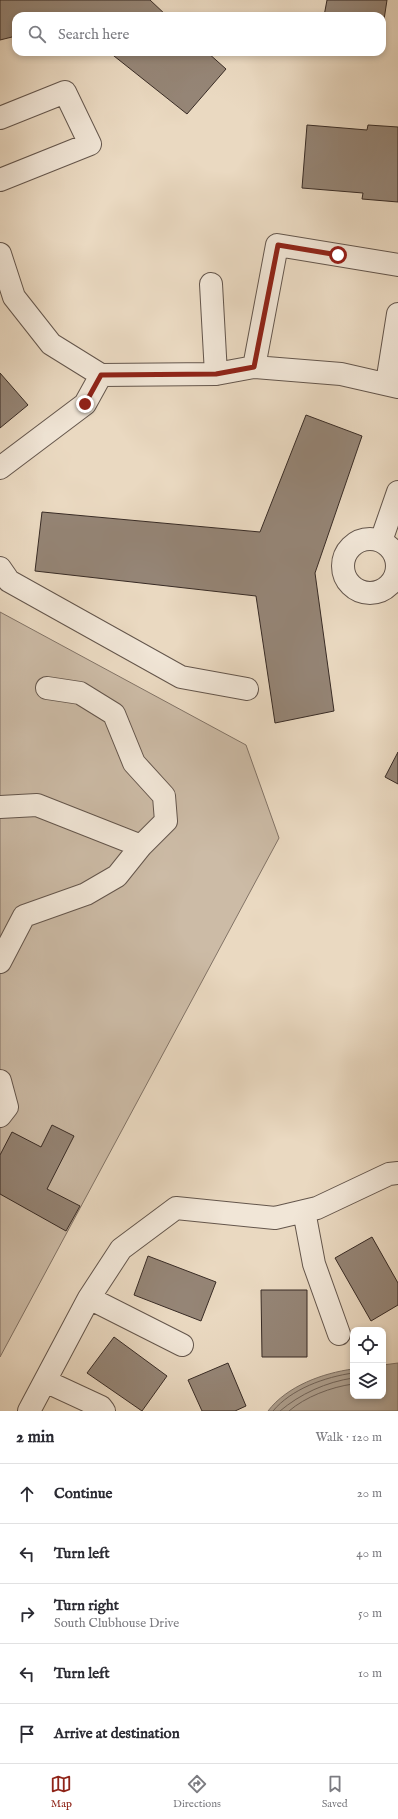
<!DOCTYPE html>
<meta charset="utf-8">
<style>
:root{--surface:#fff;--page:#f7f7f7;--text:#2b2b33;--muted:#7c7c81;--line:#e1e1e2;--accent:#8f2418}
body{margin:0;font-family:"IM FELL English",serif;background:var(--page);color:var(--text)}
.controls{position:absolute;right:12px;bottom:12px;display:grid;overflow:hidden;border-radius:8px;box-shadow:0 2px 6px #0003}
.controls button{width:36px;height:36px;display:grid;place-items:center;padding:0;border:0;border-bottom:1px solid var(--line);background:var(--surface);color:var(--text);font:20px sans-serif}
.stop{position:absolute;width:12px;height:12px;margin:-9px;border:3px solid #8f2418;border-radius:50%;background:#fff}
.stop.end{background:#8f2418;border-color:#fff;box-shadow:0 1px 4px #0008}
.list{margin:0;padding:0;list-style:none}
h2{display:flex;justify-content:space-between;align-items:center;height:52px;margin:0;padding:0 16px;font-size:17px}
h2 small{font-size:13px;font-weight:400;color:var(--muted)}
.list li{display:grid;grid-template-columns:26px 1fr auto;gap:12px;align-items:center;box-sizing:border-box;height:60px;padding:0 16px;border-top:1px solid var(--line)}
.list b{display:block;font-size:15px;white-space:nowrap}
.list p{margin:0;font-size:13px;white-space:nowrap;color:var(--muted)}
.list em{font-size:13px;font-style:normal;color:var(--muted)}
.icon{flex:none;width:22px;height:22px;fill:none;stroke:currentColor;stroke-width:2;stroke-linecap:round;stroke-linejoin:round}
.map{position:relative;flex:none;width:398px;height:1411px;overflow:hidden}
.search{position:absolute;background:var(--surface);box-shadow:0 2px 6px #0003;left:12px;right:12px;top:12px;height:44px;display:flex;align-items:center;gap:10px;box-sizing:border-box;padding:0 14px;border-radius:12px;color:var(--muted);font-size:15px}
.sheet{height:352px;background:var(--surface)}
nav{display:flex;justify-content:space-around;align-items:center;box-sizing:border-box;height:56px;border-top:1px solid var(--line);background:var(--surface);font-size:11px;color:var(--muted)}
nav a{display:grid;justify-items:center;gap:2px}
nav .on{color:var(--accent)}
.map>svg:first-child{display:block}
.green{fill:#ccbba6;stroke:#827366}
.water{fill:#ad9e8c;stroke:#7e7063}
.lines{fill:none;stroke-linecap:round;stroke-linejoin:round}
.shore{stroke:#726458;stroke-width:1}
.building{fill:#958576;stroke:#382b25}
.minor-casing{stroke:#64564c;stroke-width:24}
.minor{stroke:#f1e6d7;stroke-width:22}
.route{stroke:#8f2418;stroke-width:5}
</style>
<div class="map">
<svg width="398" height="1411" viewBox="0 0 398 1411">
<rect width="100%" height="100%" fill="#ead9c1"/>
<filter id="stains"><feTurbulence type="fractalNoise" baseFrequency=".005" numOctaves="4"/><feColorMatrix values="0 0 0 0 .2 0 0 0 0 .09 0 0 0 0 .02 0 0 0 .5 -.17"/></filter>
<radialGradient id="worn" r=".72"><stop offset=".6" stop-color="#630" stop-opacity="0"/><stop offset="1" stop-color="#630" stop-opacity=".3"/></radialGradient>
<path class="green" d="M0 612 246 745 279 838 0 1357Z"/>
<path class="water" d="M398 1363V1411H268C287 1386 323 1373 353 1369V1396H383V1365Z"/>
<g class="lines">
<path class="shore" d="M273 1411C291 1389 325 1377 353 1373
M280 1411C300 1394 326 1382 353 1378
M289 1411C305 1397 331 1387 353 1384"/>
</g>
<path class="building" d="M0 0H150L167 16H16V36L0 40Z
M327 0H387L382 33V16H324Z
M109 52H207L226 69 187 114Z
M307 125 367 130 368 125 398 127V202L362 199 363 193 302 188Z
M0 373 28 405 0 428Z
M306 415 362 436 315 573 334 711 275 723 256 596 35 571 42 512 260 532Z
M398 752V784L385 777Z
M52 1125 74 1136 47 1189 80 1206 66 1231 0 1194V1155L12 1132 41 1147Z
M372 1237 398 1283V1305L371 1321 335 1258Z
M148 1256 216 1282 201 1321 134 1295Z
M261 1290H307V1357H262Z
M114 1337 167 1376 142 1411 87 1373Z
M228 1363 246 1406 235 1411H202L188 1380Z"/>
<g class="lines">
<defs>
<path id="minor" d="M0 118 65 92 90 144 0 180
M0 254 14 297 51 344 101 375 216 374 254 367 341 374 398 387
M211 284 216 374
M254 367 277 245 398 265
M387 383 398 314
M0 468 85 404 101 375
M343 566a27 27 0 1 1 54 0a27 27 0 1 1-54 0Z
M381 541 398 492
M0 568 9 581 181 677 247 689
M0 807 37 805 141 846
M0 962 24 916 86 894 117 876 141 846 166 821 164 796 134 763 114 714 80 693 47 688
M0 1081 7 1107 0 1116
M304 1211 314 1264 339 1334
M89 1298 182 1345
M45 1381 101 1407 104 1411
M29 1411 89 1298 121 1249 176 1208 275 1218 317 1208 389 1174 398 1173"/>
</defs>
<use href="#minor" class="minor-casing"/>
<use href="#minor" class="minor"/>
</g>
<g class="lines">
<path class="route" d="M85 404 101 375 216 374 254 367 278 245 338 255"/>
</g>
<rect width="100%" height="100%" filter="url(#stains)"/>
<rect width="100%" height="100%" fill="url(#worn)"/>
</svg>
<div class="controls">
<button><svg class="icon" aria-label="locate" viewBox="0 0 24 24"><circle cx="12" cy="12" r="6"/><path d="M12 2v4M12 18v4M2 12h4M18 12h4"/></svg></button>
<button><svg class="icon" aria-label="layers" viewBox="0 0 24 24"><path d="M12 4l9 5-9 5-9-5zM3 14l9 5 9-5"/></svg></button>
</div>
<div class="stop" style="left:338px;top:255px"></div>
<div class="stop end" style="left:85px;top:404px"></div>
<div class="search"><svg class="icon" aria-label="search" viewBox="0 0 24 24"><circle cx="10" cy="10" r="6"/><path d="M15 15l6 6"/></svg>Search here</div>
</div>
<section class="sheet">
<h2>2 min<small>Walk · 120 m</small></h2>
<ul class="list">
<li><svg class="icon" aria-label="ahead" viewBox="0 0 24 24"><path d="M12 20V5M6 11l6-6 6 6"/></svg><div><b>Continue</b></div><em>20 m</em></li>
<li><svg class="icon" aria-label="left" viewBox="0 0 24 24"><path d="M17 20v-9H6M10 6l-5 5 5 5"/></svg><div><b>Turn left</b></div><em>40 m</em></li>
<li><svg class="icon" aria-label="right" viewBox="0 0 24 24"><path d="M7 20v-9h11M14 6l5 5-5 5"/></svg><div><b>Turn right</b><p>South Clubhouse Drive</p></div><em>50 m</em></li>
<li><svg class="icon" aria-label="left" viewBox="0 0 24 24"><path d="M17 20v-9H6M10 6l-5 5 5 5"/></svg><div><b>Turn left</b></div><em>10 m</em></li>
<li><svg class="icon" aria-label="arrive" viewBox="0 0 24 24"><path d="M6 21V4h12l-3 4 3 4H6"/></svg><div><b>Arrive at destination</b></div></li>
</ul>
</section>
<nav>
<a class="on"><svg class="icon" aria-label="map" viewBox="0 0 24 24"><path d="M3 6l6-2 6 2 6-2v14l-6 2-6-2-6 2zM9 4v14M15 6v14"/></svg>Map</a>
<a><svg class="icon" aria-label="directions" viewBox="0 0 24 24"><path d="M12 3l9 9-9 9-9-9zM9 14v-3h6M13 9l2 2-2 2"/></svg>Directions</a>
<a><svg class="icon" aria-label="saved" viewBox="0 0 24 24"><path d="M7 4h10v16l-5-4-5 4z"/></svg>Saved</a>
</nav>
